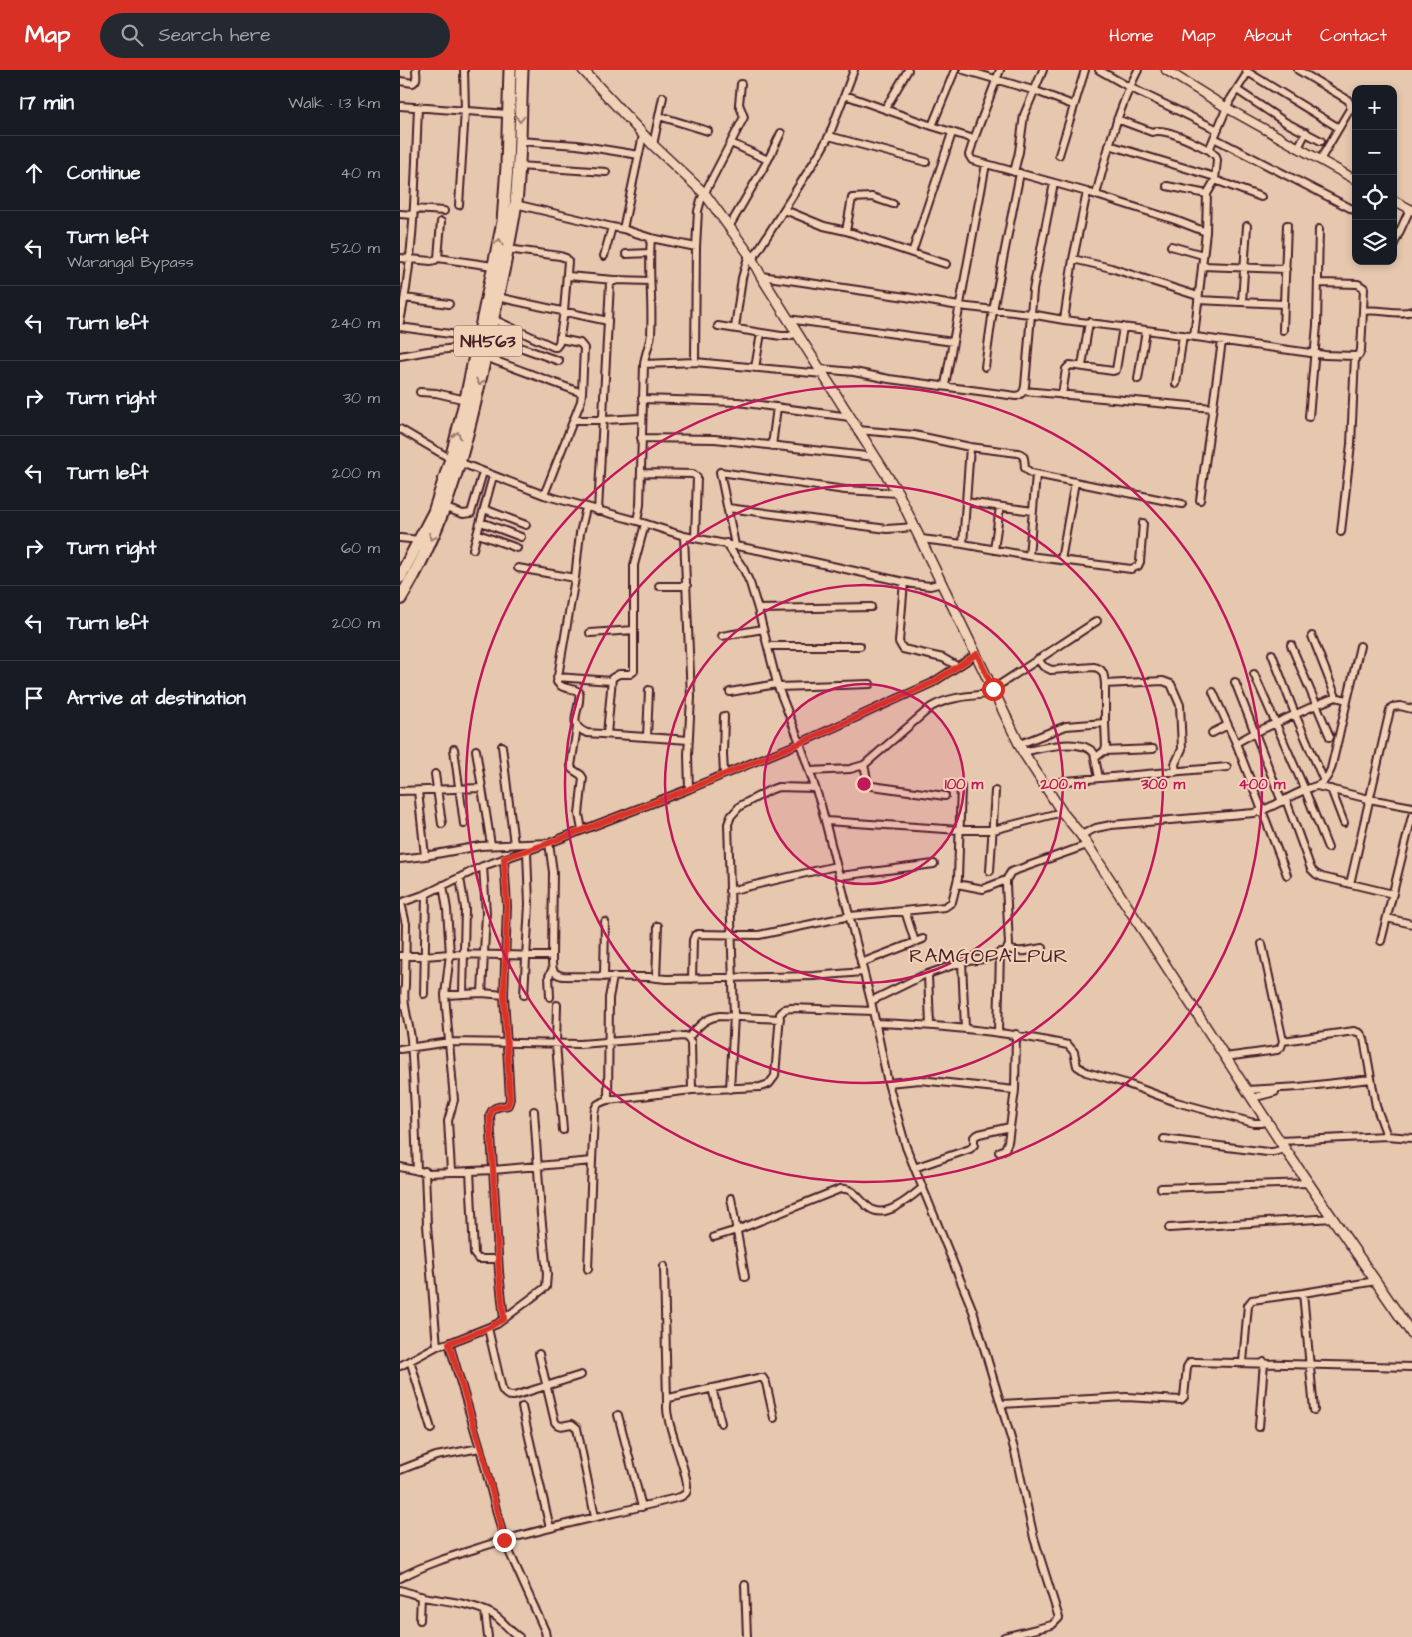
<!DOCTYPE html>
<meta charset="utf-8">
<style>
:root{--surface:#171b24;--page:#242831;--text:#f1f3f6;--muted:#9ea1a6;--line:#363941;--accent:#d93025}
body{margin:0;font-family:"Architects Daughter",sans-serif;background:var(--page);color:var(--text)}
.controls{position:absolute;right:15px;top:15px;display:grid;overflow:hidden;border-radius:10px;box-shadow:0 2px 8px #0003}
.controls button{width:45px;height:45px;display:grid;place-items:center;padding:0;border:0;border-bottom:1px solid var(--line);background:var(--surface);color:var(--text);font:25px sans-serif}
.stop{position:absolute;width:15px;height:15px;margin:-11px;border:4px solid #d93025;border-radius:50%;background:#fff}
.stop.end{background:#d93025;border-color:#fff;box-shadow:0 1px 5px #0008}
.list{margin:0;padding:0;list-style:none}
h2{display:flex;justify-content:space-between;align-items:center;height:65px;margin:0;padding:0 20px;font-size:21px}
h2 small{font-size:16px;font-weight:400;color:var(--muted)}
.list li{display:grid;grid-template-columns:32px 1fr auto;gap:15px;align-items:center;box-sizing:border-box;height:75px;padding:0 20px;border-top:1px solid var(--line)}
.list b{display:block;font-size:19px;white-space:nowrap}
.list p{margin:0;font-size:16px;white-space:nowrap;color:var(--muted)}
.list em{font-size:16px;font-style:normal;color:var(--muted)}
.icon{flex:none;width:28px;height:28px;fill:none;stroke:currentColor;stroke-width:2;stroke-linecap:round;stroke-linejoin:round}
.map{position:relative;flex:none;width:1012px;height:1567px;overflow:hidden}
header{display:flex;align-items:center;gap:30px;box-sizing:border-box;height:70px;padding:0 25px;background:var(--accent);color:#fff}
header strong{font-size:24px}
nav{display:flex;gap:28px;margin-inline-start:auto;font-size:18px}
.search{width:350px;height:45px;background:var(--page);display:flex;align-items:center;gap:12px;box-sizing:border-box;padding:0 18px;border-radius:28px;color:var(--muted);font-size:19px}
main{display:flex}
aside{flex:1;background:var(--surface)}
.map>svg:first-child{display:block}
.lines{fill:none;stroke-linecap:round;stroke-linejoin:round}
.minor-casing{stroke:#4a1f2b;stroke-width:10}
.tertiary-casing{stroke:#4a1f2b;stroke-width:11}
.secondary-casing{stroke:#4a1f2b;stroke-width:12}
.trunk-casing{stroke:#4a1f2b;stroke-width:15}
.minor{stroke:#f0d3b7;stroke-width:6}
.tertiary{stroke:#f0d3b7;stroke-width:8}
.secondary{stroke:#f0d3b7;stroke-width:9}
.trunk{stroke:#f0d3b7;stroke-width:11}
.oneway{stroke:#9d7971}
.route{stroke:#d93025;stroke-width:6}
.ring{fill:none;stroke:#c2185b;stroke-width:2.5}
.labels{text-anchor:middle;stroke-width:4;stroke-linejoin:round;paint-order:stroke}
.shield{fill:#f0d3b7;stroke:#7c5555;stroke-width:1}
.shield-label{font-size:18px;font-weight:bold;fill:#4a1f2b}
.neighbourhood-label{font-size:20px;letter-spacing:1px;fill:#4a1f2b;stroke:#f0d3b7}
.centre{fill:#c2185b;stroke:#f0d3b7;stroke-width:2.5}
.ring-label{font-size:15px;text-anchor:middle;font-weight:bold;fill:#c2185b;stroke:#f0d3b7;stroke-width:4;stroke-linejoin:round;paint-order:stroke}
</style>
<header>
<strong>Map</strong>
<div class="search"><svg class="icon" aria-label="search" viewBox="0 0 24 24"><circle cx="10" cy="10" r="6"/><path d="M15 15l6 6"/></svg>Search here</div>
<nav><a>Home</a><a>Map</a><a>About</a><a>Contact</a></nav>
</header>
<main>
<aside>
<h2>17 min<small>Walk · 1.3 km</small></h2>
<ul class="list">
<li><svg class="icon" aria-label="ahead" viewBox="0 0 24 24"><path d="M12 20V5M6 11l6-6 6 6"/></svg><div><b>Continue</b></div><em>40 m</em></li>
<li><svg class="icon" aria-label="left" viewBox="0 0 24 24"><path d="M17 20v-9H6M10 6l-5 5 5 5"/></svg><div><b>Turn left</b><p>Warangal Bypass</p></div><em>520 m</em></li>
<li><svg class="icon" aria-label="left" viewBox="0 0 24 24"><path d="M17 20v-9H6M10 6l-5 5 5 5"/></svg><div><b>Turn left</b></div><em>240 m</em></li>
<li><svg class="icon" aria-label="right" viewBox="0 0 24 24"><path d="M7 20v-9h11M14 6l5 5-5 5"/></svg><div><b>Turn right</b></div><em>30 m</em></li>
<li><svg class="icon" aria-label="left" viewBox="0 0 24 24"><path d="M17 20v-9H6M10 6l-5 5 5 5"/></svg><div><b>Turn left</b></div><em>200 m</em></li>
<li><svg class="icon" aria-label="right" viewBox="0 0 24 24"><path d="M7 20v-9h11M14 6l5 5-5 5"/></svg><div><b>Turn right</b></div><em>60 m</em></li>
<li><svg class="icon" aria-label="left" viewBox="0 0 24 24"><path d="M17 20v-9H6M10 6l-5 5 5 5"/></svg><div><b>Turn left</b></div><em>200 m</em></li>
<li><svg class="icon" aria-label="arrive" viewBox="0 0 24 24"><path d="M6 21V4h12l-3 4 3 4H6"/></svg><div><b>Arrive at destination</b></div></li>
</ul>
</aside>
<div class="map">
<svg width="1012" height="1567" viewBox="0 0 1012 1567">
<rect width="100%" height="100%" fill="#e6c8af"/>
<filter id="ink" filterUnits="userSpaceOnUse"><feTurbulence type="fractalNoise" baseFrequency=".02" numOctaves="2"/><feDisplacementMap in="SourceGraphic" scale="10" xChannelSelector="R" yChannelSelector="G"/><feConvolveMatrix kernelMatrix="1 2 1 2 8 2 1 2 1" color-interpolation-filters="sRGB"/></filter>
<g filter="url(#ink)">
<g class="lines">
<defs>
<path id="minor" d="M564 0 636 21 673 35
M699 0 729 17 818 60
M898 0 948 30 950 34V39L920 90
M846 1 939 58
M0 11 13 13C18 10 16 5 16 0
M837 20 885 52 921 71
M445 25 532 56 574 69 569 85 572 90 687 122 775 150 806 162
M0 36 108 44
M485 39 508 0
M259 46 263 27
M717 49 752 62C766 57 796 74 809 80
M532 56 555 0
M429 66 526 92
M814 68 954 140
M574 69 600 0
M119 71 177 75 239 85
M331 73 368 90 381 63
M253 75 259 46 308 61
M709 75 815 107
M898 78 906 62
M659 85 685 0
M119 96 206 102
M614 102 619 82 624 45 643 0
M815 110 861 127
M767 116 807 124
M696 125C707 82 718 39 738 0
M115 134 212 157 223 159 251 168 296 177 298 141 301 130 344 47 339 34 341 14
M59 135 65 40 64 0
M14 139 44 141
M385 140 424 156 446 161 512 183 552 63
M0 144 13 145
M329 157 368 90
M223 159 243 65
M446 161 452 128 472 127 493 134
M771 176 803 185
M993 176 1010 139
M512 183 546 194
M226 184 250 183
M204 186 212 157
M0 188 31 191 35 190 38 188 93 196
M38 188 41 152
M673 189 711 198 798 226
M352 190 419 84 429 66 454 0
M802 196 886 199
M168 206 214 210
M361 206 506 227 559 236 630 244 664 250 746 260 925 285 955 286 959 285 961 280 963 241C979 238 998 246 1012 241
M919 213 958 214 964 218 963 241
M97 227 208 251
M5 228 49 234
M798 230 884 234
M842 232 847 156
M93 249 154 277H156L159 273 164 241 168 191 166 188 160 186 107 179
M388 249 553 272
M664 250 673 189 687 122
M0 252C15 181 15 108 18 37
M318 256 381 266H389L397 263
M0 257 79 268
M335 258 342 208 349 184
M883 260 887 155
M89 266 159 291
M794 267 806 162 807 124 815 110 817 90 816 86 809 80 830 30 848 2
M160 269 180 273 184 278 182 323
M0 286 28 281 77 276
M85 287 182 323 181 331 144 425
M295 292 296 177
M244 294 295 292 423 304
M682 296 689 252
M585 297 593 240 620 103
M355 298 361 263
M420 299 454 302 489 309 616 326C622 325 624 322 625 316L633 220 654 113
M738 309 746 260
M776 314 783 265
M545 315 586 94
M624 321 813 338
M20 322 36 323 66 330
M662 325 666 299 670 295 713 301 716 300 723 257
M242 329 338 332 450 347
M909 347 917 255 919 159
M174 350H204L241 348
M0 359 51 389 144 425 237 451 284 466 378 484 513 514 530 516 542 513
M458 360 514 365 570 377 618 383C626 385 624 391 625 398L631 403 782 434
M241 368 315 369 475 387
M372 376 377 337
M241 403 293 404 297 407 295 468
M800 430 822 271
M566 432 633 441
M45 438 63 444 71 443 83 402
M186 438 180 463 175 508 157 612C162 620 172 617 179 622 183 638 164 654 187 663L289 670
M328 438 487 459 516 457
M84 439 126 455
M198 441 210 213 217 210 250 211
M237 451 240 435 244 294C245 284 250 274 251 264 253 232 248 200 251 168
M81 452 121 467
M941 462 951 374 955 286
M78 464 117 478
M284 466 291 627 288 685 289 719
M0 468 20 470
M521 469 563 474 629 486 731 499 738 496 740 492 743 453
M326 473 343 498 350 513 358 539 378 617 400 673 421 735 471 931 488 1013 506 1077 573 1241 615 1382 634 1468 659 1548 652 1555 604 1567
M563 474 570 377
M335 475 320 402 445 420 498 423
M73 479 93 406
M594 480 600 437
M629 486 636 405
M661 490 675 412
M118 498 175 508
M504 512 499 572 503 579 543 588 557 596
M259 516H287
M358 539 471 537
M190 563 234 560
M322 566 363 559
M912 566 936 627
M891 575 930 667
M368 576H460
M872 584 895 644 924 711
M638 589 643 596 651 600 694 597C704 599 704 605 705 614
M854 604 905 720 928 778
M157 607 211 611
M835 612 882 732
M378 617 470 614
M593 619 697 551
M330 622 377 614
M813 622 836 673 887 805
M324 646 323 684 324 704
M177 657 171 696 172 699 181 705 183 708 179 744 182 760
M812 663 828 655
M207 664 212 608 219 604H230L234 601V495L245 454
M247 667 249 620
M836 673 854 663 916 635 936 627 946 630
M620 674 666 656 705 653V614L763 611 771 614 780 635 782 679 775 694 776 702
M102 676 114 774
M54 679 64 754
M76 680 91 775
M704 681 753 679
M623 682C641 678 680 667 694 683L699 708
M695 688 704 681 706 677 705 653
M464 695 468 713 472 716 545 726
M410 701 450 699 464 695 531 637C550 626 573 626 595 623
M35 704 42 754
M917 716 969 729 1012 737
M646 718 652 714 666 711 827 697
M931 719 944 753
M0 721 81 718
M18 721 25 786
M886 730 911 799 916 804 922 807 993 824
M426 751 560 760H593L662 742
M681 765 696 758 711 755 854 743C873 738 887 727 905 720 911 717 917 717 923 712 927 708 929 704 931 699L960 576
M104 788 107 836 104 925 110 1029 108 1035C99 1037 91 1036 90 1047L99 1202 104 1249
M0 789 25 786 80 776 149 773 153 802 152 887
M590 801 595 721
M440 806 534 794
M60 808 65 838 63 924
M557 814 583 819 606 810
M950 814 990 640 992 637 1000 636 1012 639
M43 815 47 839 50 884 45 925 54 1030 48 1051 51 1101
M329 821 436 796
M0 833 26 824 83 796 149 773 289 719 400 673 532 613 577 584
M1 833 6 854 5 916C2 934 9 951 11 969 14 1013 16 1057 17 1101
M505 841 515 872
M987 848 1012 854
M981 871 1012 746
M862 874 883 971
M608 878C618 885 632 879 643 878
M0 886H25L50 884 147 886 152 887C152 897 151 904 163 906L249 907 266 909 414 906 463 902
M562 892 565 958
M461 893 523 869
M528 905 530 955
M204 907 205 852
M256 908 258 856
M292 909 293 870 295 865 298 864 359 865 450 846 545 837 552 832 558 808 561 716
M82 923 86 843 83 796
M24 924 26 824
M45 925 82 923 104 925
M124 925 129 834 127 782
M150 927 149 906 152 900
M471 931 522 906 562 892 583 889 606 881 609 875 606 815V810L611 802 687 775
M157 935 156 974 163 1060
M475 953C541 955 604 961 668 975L674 982 677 996 686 1002 725 1013 776 1032 854 1053H861L867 1051
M598 962 600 882
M288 968C299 956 304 948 320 946L380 949
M0 979 50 972 180 974 285 966 291 972 292 1020
M825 987 877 980 881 977 883 971 954 961 960 963 964 969 976 1036 987 1066
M488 1013 520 1010 615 1020 616 964
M330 1019 334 946 328 754 331 746 340 736 370 720 378 717 415 718
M846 1020 899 1017 971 1009
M852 1028 875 1022
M208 1030 209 928 213 907
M764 1069 867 1082H873L885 1079
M880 1071 987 1066 1012 1068
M599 1082 605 1079 608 1072 615 1020
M0 1097 29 1103 93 1100 192 1091 194 1045C195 1034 198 1033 208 1030L292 1020 360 1017 369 1014 375 1006 380 944 385 939 391 938 473 941
M514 1098 570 1079 574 1075V1067L579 1064 610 1057
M25 1101 27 1155 37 1276
M70 1101 74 1184 78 1189H98
M761 1118 909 1113
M331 1128 345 1207
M769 1158 933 1148
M314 1167 337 1160 440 1119C456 1117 460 1134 473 1140 488 1147 511 1127 522 1118
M264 1196 267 1332
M188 1199 192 1091
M903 1223 914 1340
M88 1258 102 1319C105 1325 108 1326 114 1326L181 1305
M49 1273 80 1378
M139 1284 155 1352C160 1359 166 1354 172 1354L177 1358 195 1447
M10 1290 31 1359
M843 1292 848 1235 852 1230 903 1223 976 1211
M0 1296 37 1276 49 1273 97 1254 146 1217 147 1204 141 1144 134 1041
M312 1318 321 1353
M601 1334 726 1327 781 1330 784 1327 787 1297 790 1292H794L1012 1297
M122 1337 150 1458
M218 1345 242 1437
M859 1357 864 1292
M0 1400 36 1386 80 1378 104 1470 145 1561 146 1567
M0 1508C24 1495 49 1487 75 1479 142 1457 211 1445 280 1427 281 1427 285 1424 286 1423 294 1410 258 1343 269 1328L358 1308H363L366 1313 374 1348
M345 1515 347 1567
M0 1520C8 1522 15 1525 23 1527 46 1531 71 1533 92 1544 102 1549 109 1561 119 1567
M85 1541 88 1567
M20 1550 21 1526"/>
<path id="tertiary" d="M766 0 827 38 956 110
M993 130 1012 140"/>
<path id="secondary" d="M183 0 253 75 305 124 349 184 361 206 498 423 623 682 662 742 681 765 885 1079 1012 1264"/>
<path id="trunk" d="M0 507 34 442 51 389 67 324 103 152 107 96 110 0
M0 529C48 452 69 365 87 277 96 229 109 181 116 132 121 89 120 44 122 0"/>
</defs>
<use href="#minor" class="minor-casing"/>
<use href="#tertiary" class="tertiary-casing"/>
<use href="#secondary" class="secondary-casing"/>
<use href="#trunk" class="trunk-casing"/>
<use href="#minor" class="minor"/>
<use href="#tertiary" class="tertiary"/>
<use href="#secondary" class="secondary"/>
<use href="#trunk" class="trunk"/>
</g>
<defs><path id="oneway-chevron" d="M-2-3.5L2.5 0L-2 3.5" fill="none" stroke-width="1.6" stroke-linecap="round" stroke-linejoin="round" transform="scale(1.25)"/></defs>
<g class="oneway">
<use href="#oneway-chevron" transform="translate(120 49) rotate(92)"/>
<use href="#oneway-chevron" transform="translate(99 172) rotate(-78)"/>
<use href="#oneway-chevron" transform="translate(80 312) rotate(103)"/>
<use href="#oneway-chevron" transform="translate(57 365) rotate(-77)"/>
<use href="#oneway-chevron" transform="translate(32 467) rotate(117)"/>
</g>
</g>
<g class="lines" filter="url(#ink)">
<path class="route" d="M104 1470 84 1389 49 1273 88 1258 104 1249 99 1202 90 1047C91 1035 99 1038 108 1035L110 1029 104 925 107 836 104 788 149 773 289 719 400 673 532 613 577 584 593 619"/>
</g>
<circle cx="464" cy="714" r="100" fill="#c2185b" fill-opacity=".12"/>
<g class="ring">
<circle cx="464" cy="714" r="100"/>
<circle cx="464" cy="714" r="199"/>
<circle cx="464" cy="714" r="299"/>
<circle cx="464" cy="714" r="398"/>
</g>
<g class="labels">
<rect class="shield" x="54" y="255.5" width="68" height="31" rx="4"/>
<g class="shield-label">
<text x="88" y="277">NH563</text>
</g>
<g class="neighbourhood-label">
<text x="589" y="892">RAMGOPALPUR</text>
</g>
</g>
<circle cx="464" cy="714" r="8" class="centre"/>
<g class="ring-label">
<text x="564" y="719">100 m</text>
<text x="663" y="719">200 m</text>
<text x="763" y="719">300 m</text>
<text x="862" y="719">400 m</text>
</g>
</svg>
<div class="controls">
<button>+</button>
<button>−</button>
<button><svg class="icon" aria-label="locate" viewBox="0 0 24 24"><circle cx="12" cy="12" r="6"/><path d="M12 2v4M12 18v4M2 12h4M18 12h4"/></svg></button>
<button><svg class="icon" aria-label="layers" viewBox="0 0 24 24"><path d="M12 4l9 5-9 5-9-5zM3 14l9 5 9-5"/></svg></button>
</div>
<div class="stop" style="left:593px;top:619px"></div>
<div class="stop end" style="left:104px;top:1470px"></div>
</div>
</main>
